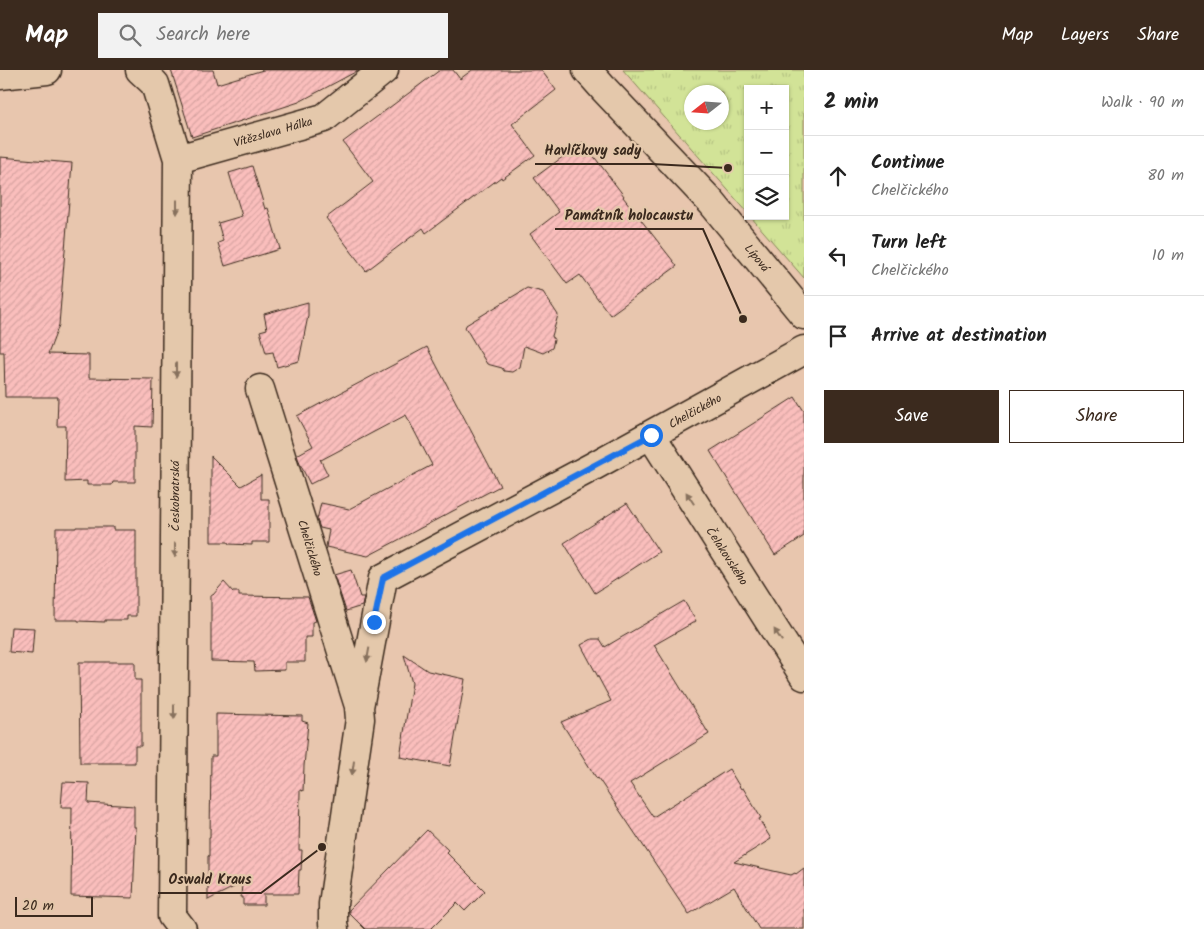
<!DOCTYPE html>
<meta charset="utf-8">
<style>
:root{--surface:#fff;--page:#f2f2f2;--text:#222;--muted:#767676;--line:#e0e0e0;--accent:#3b2a1e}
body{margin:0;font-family:Kalam,sans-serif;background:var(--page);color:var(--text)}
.controls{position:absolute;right:15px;top:15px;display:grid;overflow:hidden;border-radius:0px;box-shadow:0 1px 4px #0004}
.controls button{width:45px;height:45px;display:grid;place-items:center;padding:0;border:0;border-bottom:1px solid var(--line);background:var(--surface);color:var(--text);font:25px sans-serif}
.compass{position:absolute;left:684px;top:15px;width:45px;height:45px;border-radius:50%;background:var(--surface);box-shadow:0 1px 4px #0004;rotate:253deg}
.scale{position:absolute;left:15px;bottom:12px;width:78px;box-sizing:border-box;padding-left:5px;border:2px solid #3b2a1e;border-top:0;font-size:14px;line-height:18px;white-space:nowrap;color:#3b2a1e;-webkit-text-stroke:4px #e4c8ab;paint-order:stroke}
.stop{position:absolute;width:15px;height:15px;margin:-11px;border:4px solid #1a73e8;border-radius:50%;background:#fff}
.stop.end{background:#1a73e8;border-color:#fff;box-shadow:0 1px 5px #0008}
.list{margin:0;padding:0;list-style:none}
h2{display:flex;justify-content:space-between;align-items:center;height:65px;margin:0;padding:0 20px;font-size:21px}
h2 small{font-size:16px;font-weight:400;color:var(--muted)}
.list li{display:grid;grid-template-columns:32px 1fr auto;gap:15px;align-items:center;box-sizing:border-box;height:80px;padding:0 20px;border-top:1px solid var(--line)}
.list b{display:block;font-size:19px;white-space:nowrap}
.list p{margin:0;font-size:16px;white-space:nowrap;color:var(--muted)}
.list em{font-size:16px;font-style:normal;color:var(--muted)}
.actions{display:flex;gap:10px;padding:15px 20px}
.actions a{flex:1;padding:11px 0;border:1px solid var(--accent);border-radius:0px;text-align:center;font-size:18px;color:var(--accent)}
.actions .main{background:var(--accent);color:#fff}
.icon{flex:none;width:28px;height:28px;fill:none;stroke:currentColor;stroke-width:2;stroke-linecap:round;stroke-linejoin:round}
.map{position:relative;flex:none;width:804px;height:859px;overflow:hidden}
header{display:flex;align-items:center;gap:30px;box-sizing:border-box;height:70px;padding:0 25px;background:var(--accent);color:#fff}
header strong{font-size:24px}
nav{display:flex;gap:28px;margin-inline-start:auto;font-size:18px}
.search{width:350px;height:45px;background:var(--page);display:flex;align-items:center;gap:12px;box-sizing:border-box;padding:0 18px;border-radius:0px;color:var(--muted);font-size:19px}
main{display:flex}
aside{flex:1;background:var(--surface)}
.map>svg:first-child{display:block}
.park{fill:url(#park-tufts);stroke:#86865a;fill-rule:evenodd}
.building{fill:url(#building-hatch);stroke:#3b2a1e}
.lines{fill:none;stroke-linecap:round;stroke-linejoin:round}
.street-casing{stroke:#3b2a1e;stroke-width:31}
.street{stroke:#e4c8ab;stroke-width:28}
.oneway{fill:#87715d}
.route{stroke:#1a73e8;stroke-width:6}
.labels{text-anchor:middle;stroke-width:4.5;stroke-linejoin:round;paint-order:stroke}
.street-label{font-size:12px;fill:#3b2a1e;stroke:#e4c8ab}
.leader{fill:none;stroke:#3b2a1e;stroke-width:2}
.callout-dot{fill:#3b2a1e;stroke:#e4c8ab;stroke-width:2}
.callout-label{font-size:14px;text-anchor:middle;font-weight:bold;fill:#3b2a1e;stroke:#e4c8ab;stroke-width:4.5;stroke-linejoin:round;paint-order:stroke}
</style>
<header>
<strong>Map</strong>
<div class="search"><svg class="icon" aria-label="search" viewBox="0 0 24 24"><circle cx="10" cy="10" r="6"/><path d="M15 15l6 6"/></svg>Search here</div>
<nav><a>Map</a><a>Layers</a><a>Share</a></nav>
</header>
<main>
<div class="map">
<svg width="804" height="859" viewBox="0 0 804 859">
<defs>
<pattern id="park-tufts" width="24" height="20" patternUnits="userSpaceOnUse" patternTransform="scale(1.25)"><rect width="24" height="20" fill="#d2e397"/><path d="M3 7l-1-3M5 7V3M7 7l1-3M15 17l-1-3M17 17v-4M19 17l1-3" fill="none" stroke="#b5c382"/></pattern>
<pattern id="building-hatch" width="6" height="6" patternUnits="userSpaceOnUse" patternTransform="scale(1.25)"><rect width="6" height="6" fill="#fabebc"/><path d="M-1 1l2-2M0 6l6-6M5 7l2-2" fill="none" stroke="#d7a3a1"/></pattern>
</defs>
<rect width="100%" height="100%" fill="#e8c6ae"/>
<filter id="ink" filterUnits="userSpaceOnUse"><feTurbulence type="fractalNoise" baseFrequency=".02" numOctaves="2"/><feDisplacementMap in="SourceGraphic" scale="10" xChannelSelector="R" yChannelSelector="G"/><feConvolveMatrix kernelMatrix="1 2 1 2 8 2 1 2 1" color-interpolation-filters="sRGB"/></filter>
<g filter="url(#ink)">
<path class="park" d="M623 0H804V208L750 146H785V19H748V143ZM692 22H722V52H692Z"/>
<path class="building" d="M171 0H213L217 14 263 0H359L299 32 192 67Z
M440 0H453L460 9 472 0H541L556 20 512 54 535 85 502 109 501 107 426 163 423 158 366 201 326 148 373 112 343 72Z
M583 72 624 126 623 127 677 196 610 245 580 205 567 214 530 164 559 142 534 108Z
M0 87 72 93 59 255 48 284 89 285V308L153 309 152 357 135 356V412H113L112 415H87V411L65 412 66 356H57L58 327H5L4 282H0Z
M252 96 265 139 268 138 280 179 225 196 218 173 223 171 218 153 242 146 229 103Z
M527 218 543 222 558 245 552 266 554 270 552 278 543 283 524 276 520 297 512 302 504 301 502 298 487 294 465 257 466 256V255Z
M308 232V246L299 291 277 297 273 282 266 283 260 261 267 259 264 244Z
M427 277 500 416 368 486 326 477 329 460 320 458 317 450 321 433 349 439 432 395 406 345 321 390 320 389 328 405 310 414 300 394 297 385 313 376 297 346Z
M795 327 804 341V466L775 485 710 381Z
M211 386 241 416 261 405V429H269V472H252V475L229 474 228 472H211Z
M627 433 659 482 595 523 564 473Z
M76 457H113V460H136V546H127V550H105V552L78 551V550H55L56 458H76Z
M351 500 360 527H364L362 536 346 541 334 505Z
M224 512 233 522H239V526L308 527 316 551 312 552V567H305V592H285V600L255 601 254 592 211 591V525H213Z
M684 531 696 551 654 575 709 664 630 713 653 747 729 699 741 719 743 718 761 748 759 749 771 769 734 792 791 805 795 803 796 804 804 798V859H759L734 817 689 844 598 708 597 709 561 652 611 631 581 575 592 569H600L605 577Z
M11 557 34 558 32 584 9 582Z
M404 585 428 601 465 609 450 696 400 687 412 613Z
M79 592H135V610H141V676H135V693H80Z
M216 644 302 646V651L308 653 304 696 303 721 300 720 299 780H302L301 800H299L298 824H264V835H243V827H241L242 813 208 830V786H209V768H210L211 686H216Z
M63 712 89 713 88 733 134 736V757H136L133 828 71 826 72 737H61Z
M427 760 448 780 446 782 485 821 465 841 457 833 431 859H365L349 843V840Z"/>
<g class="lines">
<defs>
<path id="street" d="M140 0 155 14 178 89 172 846 182 859
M587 0 603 18 712 133 804 245
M0 5 47 0
M178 89 324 48 384 0
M260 319 358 633
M651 365 804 606
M334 859 333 853V834L360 649 359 637 383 508 592 397 804 280"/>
</defs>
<use href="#street" class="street-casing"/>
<use href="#street" class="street"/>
</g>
<defs><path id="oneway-solid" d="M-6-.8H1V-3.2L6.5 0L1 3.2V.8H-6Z" transform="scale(1.25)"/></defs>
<g class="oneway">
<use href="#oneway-solid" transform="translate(177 137) rotate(90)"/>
<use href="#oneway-solid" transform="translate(176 300) rotate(90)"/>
<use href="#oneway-solid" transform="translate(690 428) rotate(-123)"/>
<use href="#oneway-solid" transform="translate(175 480) rotate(90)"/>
<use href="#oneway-solid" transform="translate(778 565) rotate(-123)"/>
<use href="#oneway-solid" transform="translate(368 585) rotate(100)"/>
<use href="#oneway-solid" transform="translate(174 642) rotate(90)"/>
<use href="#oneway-solid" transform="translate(353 698) rotate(98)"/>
</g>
</g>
<g class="lines" filter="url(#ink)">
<path class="route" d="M374 552 383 508 651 365"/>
</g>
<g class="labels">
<g class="street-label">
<text transform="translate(273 62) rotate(-16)" y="4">Vítězslava Hálka</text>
<text transform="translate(757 188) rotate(51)" y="4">Lípová</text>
<text transform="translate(695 341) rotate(-29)" y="4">Chelčického</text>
<text transform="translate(175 426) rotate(-90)" y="4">Českobratrská</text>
<text transform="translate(310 478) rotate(73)" y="4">Chelčického</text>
<text transform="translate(727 486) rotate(57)" y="4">Čelakovského</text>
</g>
</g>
<path class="leader" d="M728 98L652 94H535M743 249L703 159H555M322 777L261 823H158"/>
<g class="callout-dot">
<circle cx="728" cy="98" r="5"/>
<circle cx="743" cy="249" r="5"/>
<circle cx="322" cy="777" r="5"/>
</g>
<g class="callout-label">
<text x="593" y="85">Havlíčkovy sady</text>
<text x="629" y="150">Památník holocaustu</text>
<text x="210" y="814">Oswald Kraus</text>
</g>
</svg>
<div class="controls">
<button>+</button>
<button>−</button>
<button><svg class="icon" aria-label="layers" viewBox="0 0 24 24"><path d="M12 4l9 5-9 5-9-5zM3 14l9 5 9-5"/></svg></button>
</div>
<svg class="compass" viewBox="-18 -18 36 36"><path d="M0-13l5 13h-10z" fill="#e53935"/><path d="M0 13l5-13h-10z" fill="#767676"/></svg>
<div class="scale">20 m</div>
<div class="stop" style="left:651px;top:365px"></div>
<div class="stop end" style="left:374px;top:552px"></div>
</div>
<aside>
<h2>2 min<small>Walk · 90 m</small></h2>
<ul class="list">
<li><svg class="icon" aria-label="ahead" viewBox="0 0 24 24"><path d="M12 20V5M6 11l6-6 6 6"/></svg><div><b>Continue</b><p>Chelčického</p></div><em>80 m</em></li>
<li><svg class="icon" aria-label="left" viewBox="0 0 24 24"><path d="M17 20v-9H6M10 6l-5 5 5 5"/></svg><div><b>Turn left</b><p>Chelčického</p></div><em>10 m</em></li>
<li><svg class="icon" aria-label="arrive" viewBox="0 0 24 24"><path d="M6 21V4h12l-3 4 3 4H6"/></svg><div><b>Arrive at destination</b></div></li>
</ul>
<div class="actions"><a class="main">Save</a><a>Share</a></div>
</aside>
</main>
